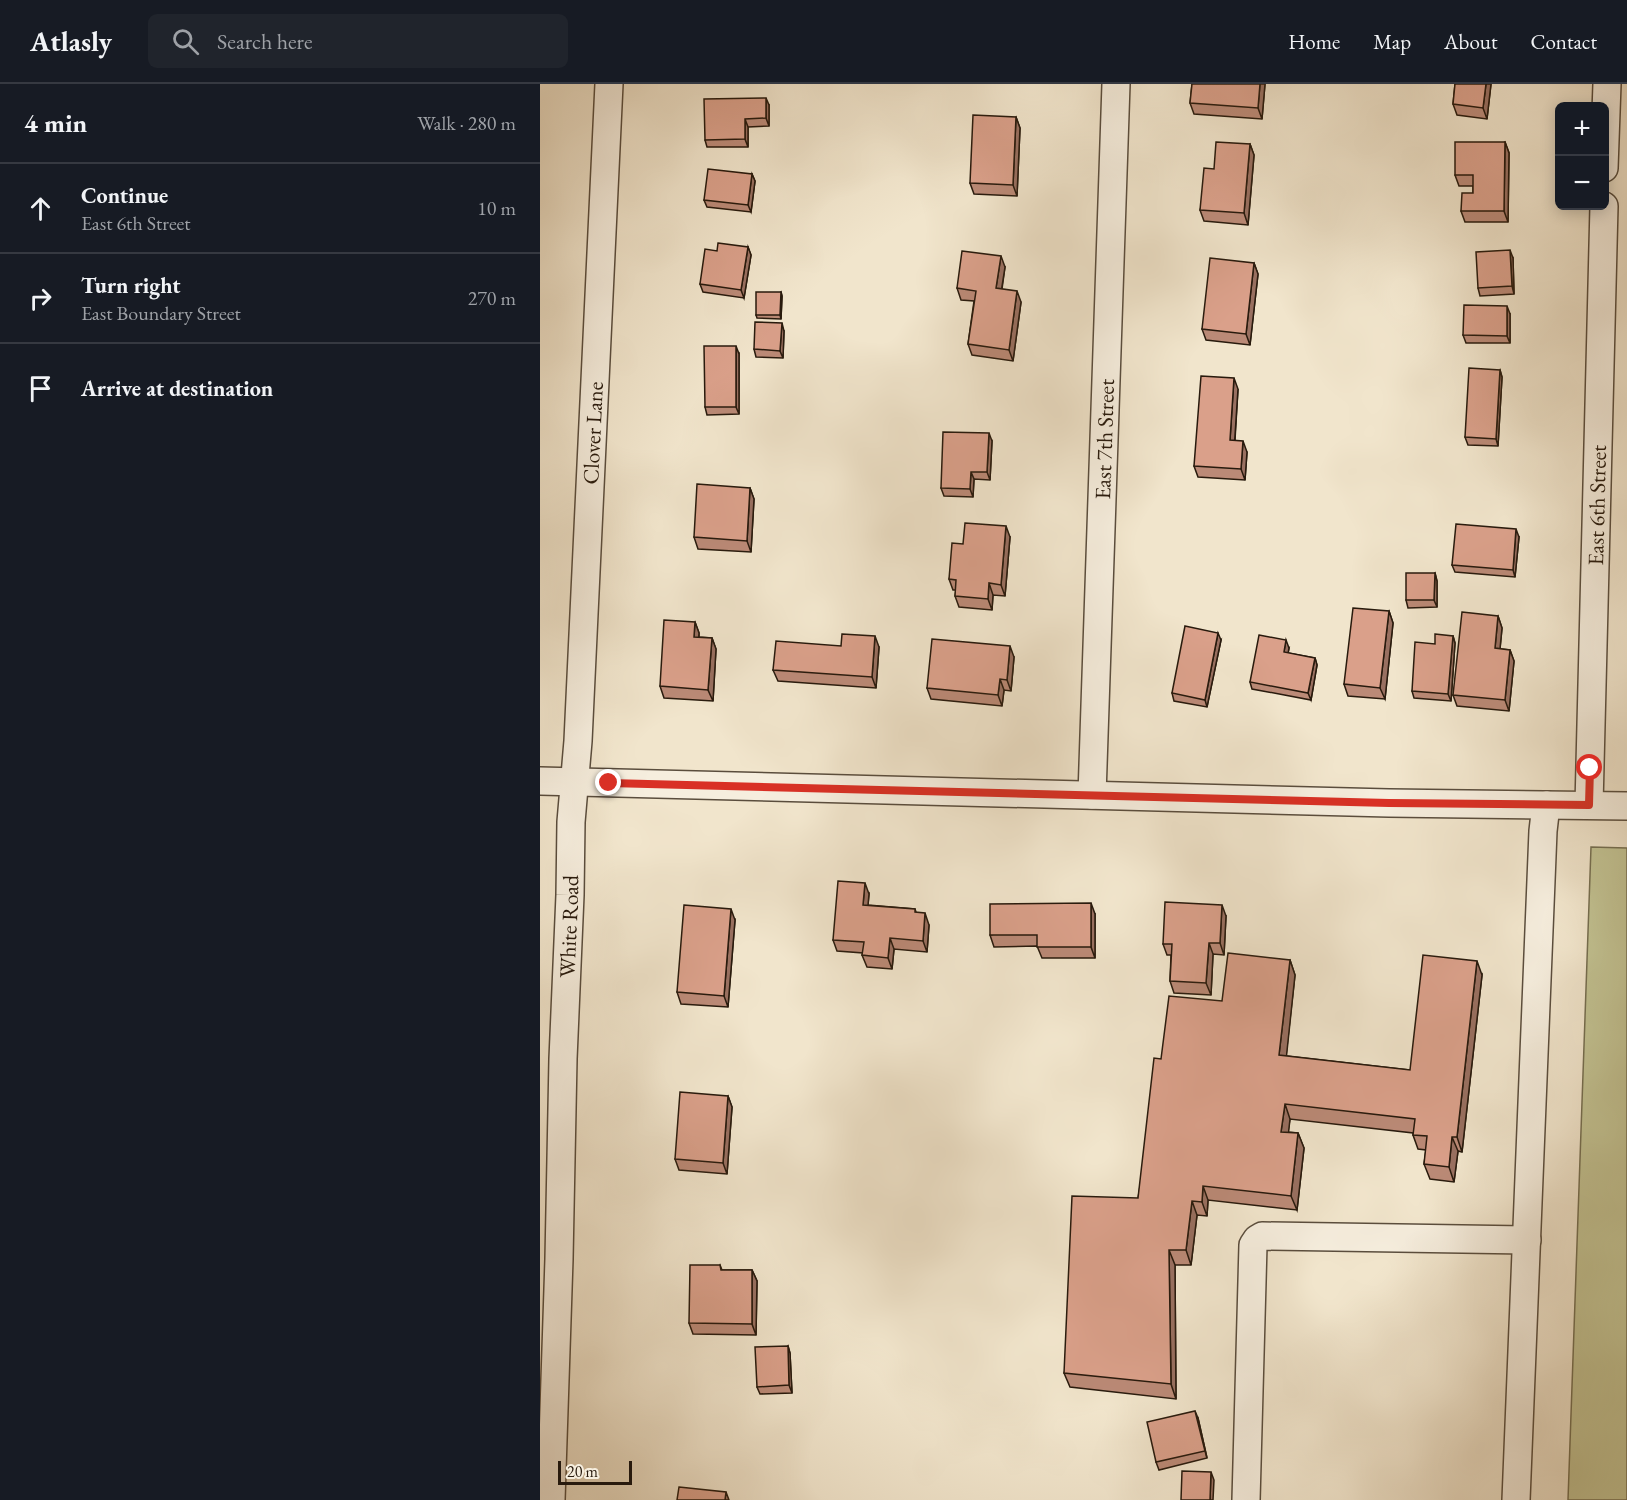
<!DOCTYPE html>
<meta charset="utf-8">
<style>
:root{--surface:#171b24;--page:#20242c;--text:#f1f3f6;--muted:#9ea1a6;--line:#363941}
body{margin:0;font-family:"EB Garamond",serif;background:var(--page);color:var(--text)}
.controls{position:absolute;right:18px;top:18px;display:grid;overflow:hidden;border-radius:9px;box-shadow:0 3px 15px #0003}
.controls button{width:54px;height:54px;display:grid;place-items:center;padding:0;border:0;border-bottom:2px solid var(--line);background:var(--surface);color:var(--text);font:30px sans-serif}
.scale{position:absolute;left:18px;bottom:15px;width:74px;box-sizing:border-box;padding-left:6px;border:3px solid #281a0d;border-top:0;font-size:16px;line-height:21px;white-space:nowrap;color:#281a0d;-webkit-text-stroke:4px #f6eede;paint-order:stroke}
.stop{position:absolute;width:18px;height:18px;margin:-14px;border:4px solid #d93025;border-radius:50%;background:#fff}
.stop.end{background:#d93025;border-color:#fff;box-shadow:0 2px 6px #0008}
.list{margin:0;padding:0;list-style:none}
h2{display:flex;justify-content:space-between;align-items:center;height:78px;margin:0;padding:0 24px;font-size:26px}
h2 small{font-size:20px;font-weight:400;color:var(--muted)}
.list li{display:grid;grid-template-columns:39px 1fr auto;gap:18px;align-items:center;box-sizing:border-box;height:90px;padding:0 24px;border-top:2px solid var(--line)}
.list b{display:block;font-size:22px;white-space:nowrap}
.list p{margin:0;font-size:20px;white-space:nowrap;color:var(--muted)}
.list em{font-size:20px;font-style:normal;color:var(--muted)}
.icon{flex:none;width:33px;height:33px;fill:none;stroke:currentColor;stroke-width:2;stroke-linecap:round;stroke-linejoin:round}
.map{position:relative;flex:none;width:1087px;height:1416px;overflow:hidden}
header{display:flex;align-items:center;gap:36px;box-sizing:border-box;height:84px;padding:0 30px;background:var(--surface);border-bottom:2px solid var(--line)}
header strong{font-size:28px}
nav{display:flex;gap:33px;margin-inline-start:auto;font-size:21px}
.search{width:420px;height:54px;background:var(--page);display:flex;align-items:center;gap:15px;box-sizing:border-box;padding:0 21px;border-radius:9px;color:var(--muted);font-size:22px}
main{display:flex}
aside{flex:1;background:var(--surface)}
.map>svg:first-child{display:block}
.green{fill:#c2c292;stroke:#756e50;stroke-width:1.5}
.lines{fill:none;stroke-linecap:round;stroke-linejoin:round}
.minor-casing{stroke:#5a4d3d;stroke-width:30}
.minor{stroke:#f6eede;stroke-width:27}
.wall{fill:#bb8a77;stroke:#281a0d;stroke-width:1.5}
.shaded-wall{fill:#997061;stroke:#281a0d;stroke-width:1.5}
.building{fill:#daa08a;stroke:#281a0d;stroke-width:1.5}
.route{stroke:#d93025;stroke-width:8}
.labels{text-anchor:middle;stroke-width:5;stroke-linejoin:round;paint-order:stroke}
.street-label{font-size:22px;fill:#281a0d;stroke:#f6eede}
</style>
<header>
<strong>Atlasly</strong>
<div class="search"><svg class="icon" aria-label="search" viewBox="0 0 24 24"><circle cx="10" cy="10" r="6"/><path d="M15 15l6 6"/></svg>Search here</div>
<nav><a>Home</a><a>Map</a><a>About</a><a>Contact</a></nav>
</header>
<main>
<aside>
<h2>4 min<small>Walk · 280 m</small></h2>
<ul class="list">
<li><svg class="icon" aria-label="ahead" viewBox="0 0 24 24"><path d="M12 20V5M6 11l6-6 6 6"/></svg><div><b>Continue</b><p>East 6th Street</p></div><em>10 m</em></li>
<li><svg class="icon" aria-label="right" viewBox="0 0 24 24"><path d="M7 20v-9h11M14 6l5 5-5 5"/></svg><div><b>Turn right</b><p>East Boundary Street</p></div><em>270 m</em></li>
<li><svg class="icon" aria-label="arrive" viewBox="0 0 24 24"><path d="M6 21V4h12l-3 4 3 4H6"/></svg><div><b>Arrive at destination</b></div></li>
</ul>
</aside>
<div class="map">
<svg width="1087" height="1416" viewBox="0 0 1087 1416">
<rect width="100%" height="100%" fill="#f1e5cc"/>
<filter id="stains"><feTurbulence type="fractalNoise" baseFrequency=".00333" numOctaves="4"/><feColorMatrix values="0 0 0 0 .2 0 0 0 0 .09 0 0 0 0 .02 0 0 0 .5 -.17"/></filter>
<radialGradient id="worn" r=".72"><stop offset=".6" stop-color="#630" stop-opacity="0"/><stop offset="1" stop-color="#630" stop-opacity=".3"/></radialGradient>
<path class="green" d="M1051 763 1087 764V1416H1028Z"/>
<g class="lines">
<defs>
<g id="minor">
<path d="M1064 84 1067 0"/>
<path d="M0 697 849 719 1087 722"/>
<path id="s1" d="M552 711 576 0"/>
<path id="s2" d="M1049 721 1064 122"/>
<path id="s3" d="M11 1416 19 1175 23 975 30 811 31 738 38 657 69 0"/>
<path d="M706 1416 713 1161 717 1155 722 1152 987 1156"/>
<path d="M976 1416 1003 747 1006 721"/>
</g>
</defs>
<use href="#minor" class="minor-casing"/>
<use href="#minor" class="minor"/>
</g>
<path class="wall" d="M652 0H725L722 35 654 30 650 19Z
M915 0H951L947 35 917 31 913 20Z
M229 21V42L208 43V63H167L165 56Z
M476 33 480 44 477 112 434 110 430 99Z
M965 58 969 69 968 138H925L921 127 933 109V102H919L915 91Z
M710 60 714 71 708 141 664 137 660 126 674 85Z
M212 90 215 97 211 128 167 123 164 116Z
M208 163 211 171 204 214 163 208 160 200 177 167Z
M973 174 974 210 940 212 938 204Z
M714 179 718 190 710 261 666 256 662 245Z
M465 183 462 205 481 218 473 277 432 271 428 260 434 217 421 216 417 204Z
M241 208 242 212 241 235 217 234 216 231Z
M970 230V259H926L923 251Z
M244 247 243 274 216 273 214 265Z
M199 270V330L167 331 165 323Z
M960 286 962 293 958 362 928 361 925 353Z
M698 305 695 356 707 368 705 396 658 393 654 382Z
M452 357 450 396 434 395 433 413 404 412 401 404Z
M210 404 214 415 211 468 158 465 154 453Z
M470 453 465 512 453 511 452 526 419 523 415 512 416 506H413L409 495 423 460Z
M979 453 975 493 915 488 912 481Z
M895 489 897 497V523L868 524 866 516Z
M849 527 853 539 845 615 808 612 804 600Z
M958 532 962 544 960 565 970 566 974 577 969 627 917 622 913 611Z
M155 538 159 549V553L172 554 176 565 173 617 124 614 120 602Z
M913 552 915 559 911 617 874 614 872 607 895 560Z
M681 556 667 623 634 617 632 609Z
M301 562 339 563 336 604 238 597 233 586Z
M749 564 748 569 775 574 777 581 771 616 712 605 710 598Z
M474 573 471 607 464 606 462 622 391 615 387 604Z
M329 810 328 821 375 825 376 828 389 841 387 868 354 865 352 885 327 883 322 871 323 869 297 867 293 856Z
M555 830V874H502L497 862 454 863 450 851Z
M686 832 684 871 673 870 671 911 634 909 630 897 631 871H627L623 860Z
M195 836 188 923 141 920 137 908Z
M750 876 755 891 746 972 870 986 942 891 922 1068 918 1067 914 1098 890 1095 884 1080 886 1066 878 1065 873 1051V1049L750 1035 748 1048 758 1049 764 1064 757 1126 668 1116 667 1132 657 1131 651 1181H635L636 1315 530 1303 524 1289 598 1114 621 975 682 917Z
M188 1012 192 1023 187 1090 139 1086 135 1075Z
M180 1181 182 1186H212L217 1197 216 1251 153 1250 149 1239Z
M248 1262 250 1269 252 1309 220 1310 217 1303Z
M658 1334 667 1374 619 1386 616 1378Z"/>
<path class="shaded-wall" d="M720 0H725L722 35 718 24Z
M946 0H951L947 35 943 24Z
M226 14 229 21V42L226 34Z
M476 33 480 44 477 112 473 101Z
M205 35 208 43V63L205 55Z
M965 58 969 69 968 138 964 127Z
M710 60 714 71 708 141 704 129Z
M212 90 215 97 211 128 208 121Z
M208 163 211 171 204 214 201 206Z
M970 166 973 174 974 210 972 202Z
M461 172 465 183 460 215 456 204Z
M714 179 718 190 710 261 706 250Z
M477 207 481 218 473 277 469 266Z
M241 208 242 212 241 235 240 231Z
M967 222 970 230V259L967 252Z
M242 239 244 247 243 274 240 267Z
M196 262 199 270V330L196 323Z
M960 286 962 293 958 362 956 355Z
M694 294 698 305 694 367 690 356Z
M449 349 452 357 450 396 447 388Z
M703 357 707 368 705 396 701 385Z
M431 388 434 395 433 413 430 405Z
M210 404 214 415 211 468 207 457Z
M466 442 470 453 465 512 461 501Z
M976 445 979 453 975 493 973 486Z
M895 489 897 497V523L894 516Z
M449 499 453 511 452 526 448 515Z
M849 527 853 539 845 615 840 604Z
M958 532 962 544 959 575 955 564Z
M155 538 159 549 158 564 154 553Z
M678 549 681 556 667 623 665 616Z
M335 552 339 563 336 604 332 593Z
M913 552 915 559 911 617 908 610Z
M172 554 176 565 173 617 168 606Z
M746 556 749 564 747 575 744 568Z
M470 562 474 573 471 607 467 596Z
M970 566 974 577 969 627 965 616Z
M775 574 777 581 771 616 768 609Z
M460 595 464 606 462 622 458 611Z
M325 799 329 810 327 832 323 821Z
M551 819 555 830V874L551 863Z
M682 821 686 832 684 871 680 859Z
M191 825 195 836 188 923 184 912Z
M385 829 389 841 387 868 383 857Z
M350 854 354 865 352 885 348 874Z
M669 859 673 870 671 911 666 899Z
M750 876 755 891 745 986 739 971Z
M937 877 942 891 922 1068 917 1053Z
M188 1012 192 1023 187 1090 183 1079Z
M745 1020 750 1035 747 1062 741 1048Z
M758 1049 764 1064 757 1126 751 1112Z
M912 1053 918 1067 914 1098 909 1083Z
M663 1102 668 1116 667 1132 662 1118Z
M652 1117 657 1131 651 1181 646 1166Z
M629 1166 635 1181 636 1315 631 1300Z
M212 1186 217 1197 216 1251 212 1240Z
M248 1262 250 1269 252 1309 249 1301Z
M655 1327 658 1334 667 1374 665 1367Z
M671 1388 674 1396 673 1416H670Z
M186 1408 189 1416H185Z"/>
<path class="building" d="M652 0H720L718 24 650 19Z
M915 0H946L943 24 913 20Z
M226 14V34L205 35V55L165 56 164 15Z
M433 31 476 33 473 101 430 99Z
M676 58 710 60 704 129 660 126 664 84 674 85Z
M915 58H965L964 127H921L922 109H933V91H915Z
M168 85 212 90 208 121 164 116Z
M178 159 208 163 201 206 160 200 165 165 177 167Z
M970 166 972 202 938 204 936 168Z
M422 167 461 172 456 204 477 207 469 266 428 260 436 207 417 204Z
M670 174 714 179 706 250 662 245Z
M216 208H241L240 231H216Z
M924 221 967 222V252L923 251Z
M215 238 242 239 240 267 214 265Z
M164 262H196V323H165Z
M929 284 960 286 956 355 925 353Z
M661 292 694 294 690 356 703 357 701 385 654 382Z
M403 348 449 349 447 388H431L430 405 401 404Z
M157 400 210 404 207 457 154 453Z
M425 439 466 442 461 501 449 499 448 515 415 512 416 496 409 495 412 459 423 460Z
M916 440 976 445 973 486 912 481Z
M866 489H895L894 516H866Z
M813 524 849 527 840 604 804 600Z
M922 528 958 532 955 564 970 566 965 616 913 611Z
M124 536 155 538 154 553 172 554 168 606 120 602Z
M645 542 678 549 665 616 632 609Z
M302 550 335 552 332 593 233 586 236 557 301 562Z
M895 550 913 552 908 610 872 607 875 558 895 560Z
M719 551 746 556 744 568 775 574 768 609 710 598Z
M392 555 470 562 467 596 460 595 458 611 387 604Z
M298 797 325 799 323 821 375 825V828L385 829 383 857 350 854 348 874 322 871 324 858 293 856Z
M625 818 682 821 680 859H669L666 899 630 897 632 860H623Z
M551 819V863H497V851H450V820Z
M144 821 191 825 184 912 137 908Z
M688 869 750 876 739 971 870 986 883 871 937 877 917 1053H912L909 1083 884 1080 887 1052 873 1051 875 1035 745 1020 741 1048 758 1049 751 1112 663 1102 662 1118 652 1117 646 1166H629L631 1300 524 1289 532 1112 598 1114 614 974 621 975 629 912 682 917Z
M140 1008 188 1012 183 1079 135 1075Z
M150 1181H180L181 1186H212V1240L149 1239Z
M248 1262 249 1301 217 1303 215 1263Z
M655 1327 665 1367 616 1378 607 1338Z
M642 1387 671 1388 670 1416H641Z
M139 1403 186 1408 185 1416H137Z"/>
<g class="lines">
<path class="route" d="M69 699 849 719 1049 721 1050 684"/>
</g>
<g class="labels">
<g class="street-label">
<text dy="8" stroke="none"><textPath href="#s3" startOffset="1068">Clover Lane</textPath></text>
<text dy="8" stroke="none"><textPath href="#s1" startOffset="356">East 7th Street</textPath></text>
<text dy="8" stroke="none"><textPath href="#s2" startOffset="300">East 6th Street</textPath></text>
<text dy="8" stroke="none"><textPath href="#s3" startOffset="574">White Road</textPath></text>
</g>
</g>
<rect width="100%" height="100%" filter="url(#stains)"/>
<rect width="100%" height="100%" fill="url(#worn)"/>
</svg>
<div class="controls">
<button>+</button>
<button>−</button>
</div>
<div class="scale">20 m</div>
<div class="stop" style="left:1050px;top:684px"></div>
<div class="stop end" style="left:69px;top:699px"></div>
</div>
</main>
